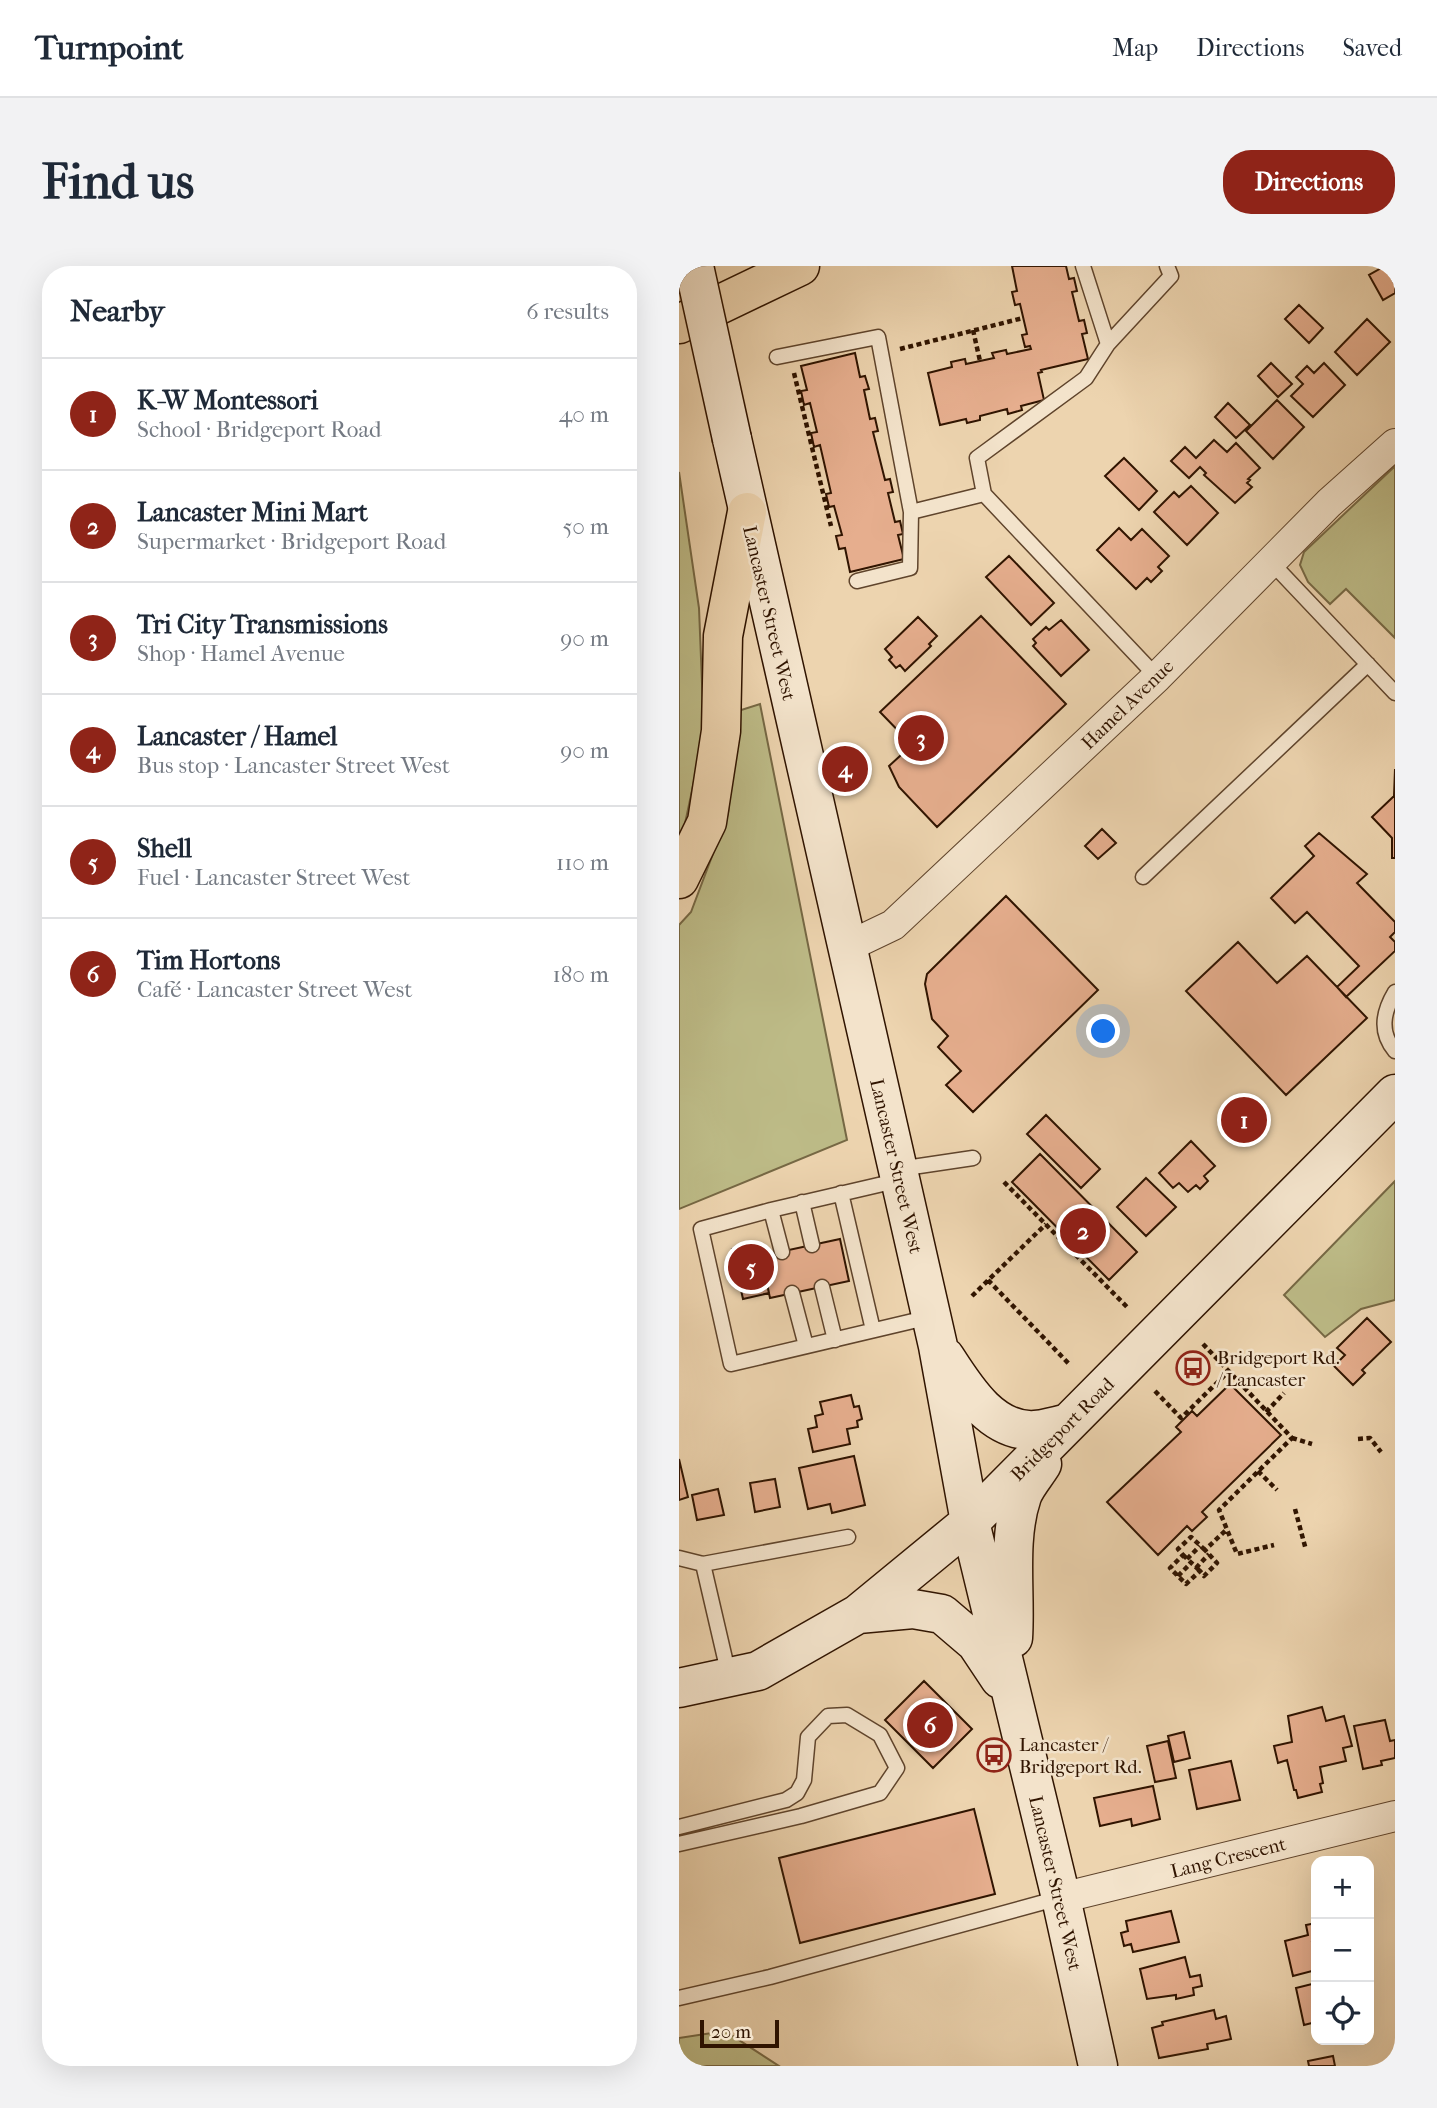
<!DOCTYPE html>
<meta charset="utf-8">
<style>
:root{--surface:#fff;--page:#f2f2f3;--text:#1f2937;--muted:#747a83;--line:#e0e1e3;--accent:#8f2418}
body{margin:0;font-family:"IM FELL French Canon",serif;background:var(--page);color:var(--text)}
.controls{position:absolute;right:21px;bottom:21px;display:grid;overflow:hidden;border-radius:14px;box-shadow:0 7px 28px #0002}
.controls button{width:63px;height:63px;display:grid;place-items:center;padding:0;border:0;border-bottom:2px solid var(--line);background:var(--surface);color:var(--text);font:35px sans-serif}
.scale{position:absolute;left:21px;bottom:18px;width:79px;box-sizing:border-box;padding-left:7px;border:4px solid #301400;border-top:0;font-size:19px;line-height:24px;white-space:nowrap;color:#301400;-webkit-text-stroke:5px #f3e3cb;paint-order:stroke}
.you{position:absolute;left:425px;top:766px;width:24px;height:24px;margin:-18px;border:5px solid #fff;border-radius:50%;background:#1a73e8;box-shadow:0 0 0 10px #1a73e833}
.badge{display:grid;place-items:center;width:46px;height:46px;border-radius:50%;background:var(--accent);color:#fff;font-size:23px;font-weight:700}
.pin{position:absolute;translate:-50% -50%;border:4px solid #fff;box-shadow:0 2px 7px #0006}
.list{margin:0;padding:0;list-style:none}
h2{display:flex;justify-content:space-between;align-items:center;height:91px;margin:0;padding:0 28px;font-size:30px}
h2 small{font-size:23px;font-weight:400;color:var(--muted)}
.list li{display:grid;grid-template-columns:46px 1fr auto;gap:21px;align-items:center;box-sizing:border-box;height:112px;padding:0 28px;border-top:2px solid var(--line)}
.list b{display:block;font-size:26px;white-space:nowrap}
.list p{margin:0;font-size:23px;white-space:nowrap;color:var(--muted)}
.list em{font-size:23px;font-style:normal;color:var(--muted)}
.icon{flex:none;width:38px;height:38px;fill:none;stroke:currentColor;stroke-width:2;stroke-linecap:round;stroke-linejoin:round}
.map{position:relative;flex:none;width:716px;height:1800px;overflow:hidden;border-radius:28px}
header{display:flex;align-items:center;gap:42px;box-sizing:border-box;height:98px;padding:0 35px;background:var(--surface);border-bottom:2px solid var(--line)}
header strong{font-size:33px}
nav{display:flex;gap:38px;margin-inline-start:auto;font-size:24px}
.intro{display:flex;align-items:center;justify-content:space-between;box-sizing:border-box;height:168px;padding:0 42px}
h1{margin:0;font-size:49px}
.button{padding:18px 32px;border-radius:28px;background:var(--accent);color:#fff;font-size:24px;font-weight:700}
main{display:flex;gap:42px;padding:0 42px}
aside{flex:1;background:var(--surface);border-radius:28px;box-shadow:0 7px 28px #0002}
.map>svg:first-child{display:block}
.green{fill:#bdbb87;stroke:#766844;stroke-width:2}
.building{fill:#e6ae8e;stroke:#301400;stroke-width:2}
.lines{fill:none;stroke-linecap:round;stroke-linejoin:round}
.lane-casing{stroke:#5f442c;stroke-width:17}
.street-casing{stroke:#5f442c;stroke-width:32}
.secondary-casing{stroke:#301400;stroke-width:41}
.highway-casing{stroke:#301400;stroke-width:41}
.path{stroke:#301400;stroke-width:4.5;stroke-dasharray:5 3.5;stroke-linecap:butt}
.lane{stroke:#f3e3cb;stroke-width:14}
.street{stroke:#f3e3cb;stroke-width:30}
.secondary{stroke:#f3e3cb;stroke-width:38}
.highway{stroke:#edd4af;stroke-width:38}
.secondary-bridge-casing{stroke:#301400;stroke-width:41;stroke-linecap:butt}
.secondary-bridge{stroke:#f3e3cb;stroke-width:38}
.labels{text-anchor:middle;stroke-width:5;stroke-linejoin:round;paint-order:stroke}
.street-label{font-size:19px;fill:#301400;stroke:#f3e3cb}
.poi-label{font-size:19px;fill:#301400;stroke:#f3e3cb;text-anchor:start}
</style>
<header>
<strong>Turnpoint</strong>
<nav><a>Map</a><a>Directions</a><a>Saved</a></nav>
</header>
<div class="intro"><h1>Find us</h1><a class="button">Directions</a></div>
<main>
<aside>
<h2>Nearby<small>6 results</small></h2>
<ul class="list">
<li><span class="badge">1</span><div><b>K-W Montessori</b><p>School · Bridgeport Road</p></div><em>40 m</em></li>
<li><span class="badge">2</span><div><b>Lancaster Mini Mart</b><p>Supermarket · Bridgeport Road</p></div><em>50 m</em></li>
<li><span class="badge">3</span><div><b>Tri City Transmissions</b><p>Shop · Hamel Avenue</p></div><em>90 m</em></li>
<li><span class="badge">4</span><div><b>Lancaster / Hamel</b><p>Bus stop · Lancaster Street West</p></div><em>90 m</em></li>
<li><span class="badge">5</span><div><b>Shell</b><p>Fuel · Lancaster Street West</p></div><em>110 m</em></li>
<li><span class="badge">6</span><div><b>Tim Hortons</b><p>Café · Lancaster Street West</p></div><em>180 m</em></li>
</ul>
</aside>
<div class="map">
<svg width="716" height="1800" viewBox="0 0 716 1800">
<rect width="100%" height="100%" fill="#edd4af"/>
<filter id="stains"><feTurbulence type="fractalNoise" baseFrequency=".00286" numOctaves="4"/><feColorMatrix values="0 0 0 0 .2 0 0 0 0 .09 0 0 0 0 .02 0 0 0 .5 -.17"/></filter>
<radialGradient id="worn" r=".72"><stop offset=".6" stop-color="#630" stop-opacity="0"/><stop offset="1" stop-color="#630" stop-opacity=".3"/></radialGradient>
<path class="green" d="M716 200V372L667 323 651 338 629 316 621 299 625 286Z
M0 206 20 342 25 468 4 567 0 576Z
M81 438 168 874 0 943V659L12 646 49 548 59 445Z
M716 915V1034L682 1043 646 1071 605 1029Z
M46 1765 100 1800H0V1772Z"/>
<path class="building" d="M333 0H387L390 13 395 12 398 25 393 26 400 55 405 54 408 67 403 68 409 93 362 104 363 106 359 107 365 134 342 140 343 144 329 148 328 143 301 150V154L288 157 287 153 261 159 249 107 273 101 272 96 286 93 287 98 315 92 313 87 327 84 328 88 352 83 351 80 346 81 343 69 348 68 341 38 336 39 333 26 338 25Z
M706 0 716 19V27L704 34 690 9Z
M620 39 644 62 630 77 606 53Z
M688 53 711 76 678 109 656 86Z
M176 87 181 111 186 110 190 123 185 124 191 153 196 152 199 165 194 166 206 214 211 213 214 226 209 227 216 256 221 255 224 268 219 269 225 293 171 306 166 282 160 283 157 270 163 269 155 240 150 241 147 228 152 227 141 179 135 181 132 167 138 166 131 137 125 139 122 125 128 124 122 100Z
M592 97 613 118 599 131 579 110Z
M645 97 666 119 634 151 612 130 624 118 617 111 628 100 635 107Z
M598 134 625 161 594 193 567 165Z
M549 137 571 159 557 172 536 151Z
M535 174 548 186 557 177 581 202 569 213 571 214 568 217 573 221 556 237 525 209 527 207 521 201 510 212 492 195 506 181 517 192Z
M445 192 478 225 460 244 426 210Z
M512 220 539 247 508 279 475 246 495 226 500 231Z
M440 262 452 274 463 263 490 290 479 301 483 305 472 316 468 312 457 323 418 284Z
M330 290 375 337 352 359 307 311Z
M302 350 387 438 258 561 220 521 210 500 233 479 201 446Z
M239 351 258 370 250 378 252 380 226 405 221 399 217 402 210 394 213 391 206 383Z
M382 354 410 384 382 410 354 380 357 377 354 373 367 361 370 364Z
M716 503V592H713V572L693 551 715 530Z
M423 563 437 577 419 593 406 580Z
M640 567 688 608 678 617 716 656V666L711 671 716 676V685L667 731 658 721 680 700 628 646 616 657 592 632 635 590 626 580Z
M327 630 419 724 294 846 267 819 282 805 259 781 269 770 253 753 246 718 248 708Z
M559 676 598 717 628 690 688 752 607 829 507 725Z
M367 849 421 903 402 922 348 868Z
M512 875 536 900 525 910 529 915 521 923 517 919 509 926 500 917 494 922 480 907Z
M361 888 458 986 430 1014 333 916Z
M467 912 497 941 467 970 438 941Z
M161 973 170 1015 91 1032 82 990Z
M79 977 90 1027 64 1033 53 983Z
M688 1052 712 1076 683 1104 686 1107 674 1119 655 1100 666 1089 658 1082Z
M551 1118 602 1169 523 1246 528 1251 513 1265 508 1260 479 1289 428 1236 502 1166 497 1161 513 1145 518 1150Z
M172 1129 175 1141 180 1140 183 1153 178 1155 179 1161 168 1163 171 1178 134 1186 129 1163 138 1161 136 1150 144 1148 141 1136Z
M175 1190 186 1239 153 1247 151 1238 129 1243 120 1202Z
M0 1193 9 1231 0 1234Z
M96 1213 101 1241 76 1246 71 1217Z
M39 1223 45 1249 18 1254 13 1229Z
M245 1415 293 1463 254 1502 206 1454Z
M643 1441 647 1455 665 1450 673 1480 664 1482 667 1495 641 1501 644 1517 641 1518 643 1526 619 1532 617 1524H615L608 1494 599 1497 595 1480 613 1476 609 1450Z
M706 1454 711 1475 716 1474V1492L702 1495 703 1499 684 1503 675 1460Z
M505 1466 511 1492 495 1496 489 1470Z
M489 1475 497 1512 476 1516 468 1480Z
M552 1495 561 1534 518 1543 510 1504Z
M474 1520 481 1553 453 1560 452 1553 421 1560 415 1532Z
M295 1543 316 1628 121 1677 100 1592Z
M492 1645 500 1676 454 1686 452 1678 445 1680 442 1667 449 1665 447 1655Z
M637 1657V1675L633 1676 635 1686H637V1704L614 1710 606 1675 629 1669 627 1659Z
M506 1691 511 1711 521 1709 523 1720 514 1722 515 1729 497 1733V1729L468 1733 461 1703Z
M637 1717V1756L625 1759 617 1722Z
M535 1744 537 1753 547 1750 552 1773 528 1778 529 1783 480 1792 473 1762 484 1759 483 1756Z
M654 1790 656 1800H630L629 1795Z"/>
<g class="lines">
<defs>
<path id="lane" d="M404 0 429 78
M98 91 199 71 232 246 231 302 178 315
M232 246 305 228
M592 296 716 427
M478 411 305 228 298 192 407 112 429 78 492 10 488 0
M464 611 689 398
M716 726C704 746 700 766 716 785
M220 903 294 892
M221 914 92 944 22 963 52 1098 251 1051
M162 927 194 1064
M123 936 133 979
M92 944 103 986
M143 1021 156 1074
M113 1027 127 1080
M0 1292 24 1298 169 1271
M24 1298 50 1410
M0 1561 107 1534 118 1527 125 1514 129 1471 149 1450 168 1449 201 1469 218 1502 201 1527 122 1550 0 1578
M0 1732 91 1711 380 1632"/>
<path id="street" d="M168 681 214 659 478 411 650 237 716 178
M382 1632 716 1550"/>
<path id="secondary" d="M53 173 259 1080 291 1256 382 1632 419 1800
M266 1091C286 1122 313 1167 356 1164 367 1163 378 1160 389 1157
M179 1348 234 1343 263 1348 297 1377 321 1413
M334 1372C337 1327 328 1274 343 1230 347 1219 357 1208 363 1198
M0 1422 79 1405 179 1348 291 1256 316 1231 716 828"/>
<path id="highway" d="M0 58 121 0
M0 613 28 556 42 465 44 370 68 246"/>
</defs>
<use href="#lane" class="lane-casing"/>
<use href="#street" class="street-casing"/>
<use href="#secondary" class="secondary-casing"/>
<use href="#highway" class="highway-casing"/>
<path class="path" d="M294 64 301 95
M221 83 344 52
M115 107 152 260
M325 916 449 1042
M309 1014 391 1099
M293 1030 367 958
M524 1078 613 1172 540 1244 558 1288 595 1279
M476 1125 502 1152 550 1105
M587 1146 605 1127
M613 1172 633 1178
M679 1173 691 1172 702 1186
M579 1205 598 1224
M616 1243 627 1284
M526 1284 512 1271 499 1283 504 1289 491 1302 507 1318 521 1305 525 1310 538 1297 526 1284 548 1263
M504 1289 521 1305
M508 1293 521 1280
M517 1302 530 1288
M499 1310 512 1297"/>
<use href="#lane" class="lane"/>
<use href="#street" class="street"/>
<use href="#secondary" class="secondary"/>
<use href="#highway" class="highway"/>
<defs>
<path id="secondary-bridge" d="M15 0 53 173"/>
</defs>
<use href="#secondary-bridge" class="secondary-bridge-casing"/>
<use href="#secondary-bridge" class="secondary-bridge"/>
</g>
<defs>
<symbol id="bus-ring" viewBox="-11 -11 22 22"><circle r="9.5" fill="#f3e3cb" stroke="#8f2418" stroke-width="1.5"/><path d="M-5-6H5V4H4V6H2V4H-2V6H-4V4H-5ZM-3.5-4V0h7V-4ZM-3.5 1.2v1.5H-2V1.2ZM2 1.2v1.5H3.5V1.2Z" fill="#8f2418"/></symbol>
</defs>
<g fill-rule="evenodd">
<use href="#bus-ring" x="495" y="1083" width="38" height="38"/>
<use href="#bus-ring" x="296" y="1470" width="38" height="38"/>
</g>
<g class="labels">
<g class="street-label">
<text transform="translate(91 347) rotate(77)" y="7">Lancaster Street West</text>
<text transform="translate(448 438) rotate(-44)" y="7">Hamel Avenue</text>
<text transform="translate(218 900) rotate(77)" y="7">Lancaster Street West</text>
<text transform="translate(383 1163) rotate(-45)" y="7">Bridgeport Road</text>
<text transform="translate(549 1591) rotate(-14)" y="7">Lang Crescent</text>
<text transform="translate(377 1617) rotate(77)" y="7">Lancaster Street West</text>
</g>
<g class="poi-label">
<text x="538" y="1098">Bridgeport Rd.<tspan x="538" dy="22">/ Lancaster</tspan></text>
<text x="340" y="1485">Lancaster /<tspan x="340" dy="22">Bridgeport Rd.</tspan></text>
</g>
</g>
<rect width="100%" height="100%" filter="url(#stains)"/>
<rect width="100%" height="100%" fill="url(#worn)"/>
</svg>
<div class="controls">
<button>+</button>
<button>−</button>
<button><svg class="icon" aria-label="locate" viewBox="0 0 24 24"><circle cx="12" cy="12" r="6"/><path d="M12 2v4M12 18v4M2 12h4M18 12h4"/></svg></button>
</div>
<div class="scale">20 m</div>
<div class="you"></div>
<div class="pin badge" style="left:565px;top:854px">1</div>
<div class="pin badge" style="left:404px;top:965px">2</div>
<div class="pin badge" style="left:242px;top:472px">3</div>
<div class="pin badge" style="left:166px;top:503px">4</div>
<div class="pin badge" style="left:72px;top:1001px">5</div>
<div class="pin badge" style="left:251px;top:1459px">6</div>
</div>
</main>
